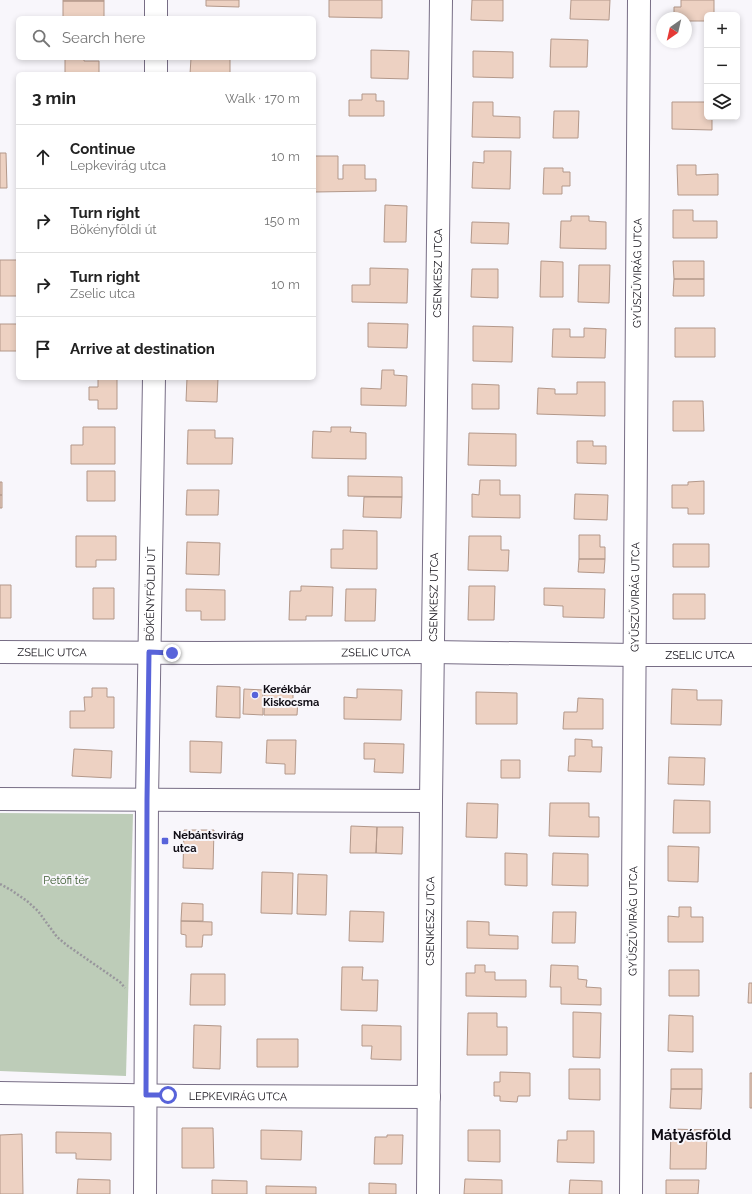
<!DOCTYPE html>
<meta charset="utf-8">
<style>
:root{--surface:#fff;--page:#f6f6f6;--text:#222;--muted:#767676;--line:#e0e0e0}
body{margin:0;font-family:Raleway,sans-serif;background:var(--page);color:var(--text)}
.controls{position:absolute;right:12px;top:12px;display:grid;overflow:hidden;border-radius:6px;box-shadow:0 2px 6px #0003}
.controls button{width:36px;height:36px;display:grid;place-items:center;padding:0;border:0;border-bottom:1px solid var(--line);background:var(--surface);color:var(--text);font:20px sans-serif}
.compass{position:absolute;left:656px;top:12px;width:36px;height:36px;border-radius:50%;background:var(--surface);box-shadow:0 2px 6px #0003;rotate:214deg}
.stop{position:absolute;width:12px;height:12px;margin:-9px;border:3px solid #5863da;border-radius:50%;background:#fff}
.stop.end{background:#5863da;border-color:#fff;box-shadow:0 1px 4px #0008}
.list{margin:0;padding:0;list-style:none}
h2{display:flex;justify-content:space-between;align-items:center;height:52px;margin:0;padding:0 16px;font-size:17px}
h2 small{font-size:13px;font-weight:400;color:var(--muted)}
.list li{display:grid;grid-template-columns:26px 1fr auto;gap:12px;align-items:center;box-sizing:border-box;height:64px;padding:0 16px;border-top:1px solid var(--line)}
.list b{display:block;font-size:15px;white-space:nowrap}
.list p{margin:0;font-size:13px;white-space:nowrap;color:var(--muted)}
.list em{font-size:13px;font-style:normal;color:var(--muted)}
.icon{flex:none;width:22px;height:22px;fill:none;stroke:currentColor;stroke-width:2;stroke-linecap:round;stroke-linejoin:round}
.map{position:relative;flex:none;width:752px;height:1194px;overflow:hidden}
.search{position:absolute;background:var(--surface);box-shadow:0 2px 6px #0003;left:16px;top:16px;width:300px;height:44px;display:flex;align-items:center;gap:10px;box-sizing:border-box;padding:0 14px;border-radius:6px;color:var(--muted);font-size:15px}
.panel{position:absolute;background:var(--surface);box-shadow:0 2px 6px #0003;left:16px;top:72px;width:300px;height:308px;border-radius:6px}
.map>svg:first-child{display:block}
.green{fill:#bdccb8}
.building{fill:#edd1c2;stroke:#b3988a}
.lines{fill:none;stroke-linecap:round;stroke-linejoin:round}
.minor-casing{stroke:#776d85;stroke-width:24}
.path{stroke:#98969c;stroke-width:2.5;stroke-dasharray:2 2;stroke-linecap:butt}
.minor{stroke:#fff;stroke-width:22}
.route{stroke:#5863da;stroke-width:5}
.poi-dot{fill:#5863da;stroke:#f8f6fb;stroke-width:1.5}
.labels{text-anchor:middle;stroke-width:4;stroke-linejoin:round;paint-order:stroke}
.street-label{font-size:11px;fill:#100d15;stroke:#f8f6fb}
.poi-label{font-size:11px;font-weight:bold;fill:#100d15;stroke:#f8f6fb;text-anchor:start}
.park-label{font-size:11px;fill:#3b5b30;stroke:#f8f6fb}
.district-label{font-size:15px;font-weight:bold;fill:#100d15;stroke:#f8f6fb}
</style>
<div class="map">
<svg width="752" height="1194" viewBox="0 0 752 1194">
<rect width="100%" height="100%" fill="#f8f6fb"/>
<path class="green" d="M0 813 133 814 126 1076 0 1071Z"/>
<path class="building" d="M63 0H104V1H63Z
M206 0H239V7L206 6Z
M329 0H382V18L329 17Z
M472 0H503V21L471 20Z
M571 0H610L609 20 570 19Z
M681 0H714V15H707V21H686V18H674V7H681Z
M63 1H104V18H63Z
M705 33H707V71H705Z
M551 39 588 40 587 67H550Z
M371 50 409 51 408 79 371 78Z
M473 51 513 52V78L473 77Z
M65 58H84V61H99V74H65Z
M191 58H230V74H190Z
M362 94H376V101H384V116H349V100H362Z
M473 102H493V116L520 117V138L472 137Z
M672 102H707V117H712V130L672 129Z
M554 111H579L578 138H553Z
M484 151H511L510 189 472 188 473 162 484 163Z
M0 153H6L7 188H0Z
M315 156H338V179H343V165H365V179H376V191L315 192Z
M677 165H696V175L718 174V195H678Z
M544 168H563V172H570V186H562V194H543Z
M385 205 407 206 406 242H384Z
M673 210H693V221H717V238H673Z
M571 216H589V221L606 222V249L560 248 561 221H571Z
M472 222 509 223 508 244 471 243Z
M0 260H18V296H0Z
M541 261 563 262V297H540Z
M673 261H704V279H674Z
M579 265H610L609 303 578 302Z
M370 268 408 269 407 303 352 302V285H370Z
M472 269H498V298L471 297Z
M674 279H704V296H673Z
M368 323 408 324 407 348 368 347Z
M0 324H18V351H0Z
M473 326 513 327 512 362 473 361Z
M584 328 606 329 605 358 552 357 553 329H570V337H584Z
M675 328H715V357H675Z
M382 370H394V375L407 376 406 406 361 405V388L381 389Z
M98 378H117V409H98V400H89V387H98Z
M187 378H218L217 402 186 401Z
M577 382H605V416L537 414 538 388 555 389V394H577Z
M472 384 499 385V409H472Z
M673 401H703L704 431H673Z
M83 427H115V464H71V445H83Z
M331 427H351L350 432 366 433V459L312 458 313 431 331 432Z
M188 430H215V438H233L232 464H187Z
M469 433 516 434V466L468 465Z
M577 441H593V446H606V464L577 463Z
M87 471H115V501H87Z
M348 476 402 477V497L348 496Z
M480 480H500V495H520V518L472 517V494L479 495Z
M704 481V514H688V508H672V485H688V482Z
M0 482H2V495H0Z
M187 490H219L218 515H186Z
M575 494 608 495 607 520 574 519Z
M0 495H2V508H0Z
M364 497H402L401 518 363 517Z
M343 530 377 531V569L331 568V549H343Z
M579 535H600V547H605V559H579Z
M76 536H116V560H96V567H76Z
M469 536H501V550H509L508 571 468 570Z
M187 542 220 543 219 575 186 574Z
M673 544H709V567H673Z
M579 559H605L604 573 578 572Z
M0 585H11V618H0Z
M301 586 333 587 332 616H306V620H289L290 591H301Z
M469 586H495L494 620H468Z
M93 588H114V619H93Z
M544 588 605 589 604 618 563 617V606L544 605Z
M186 589 225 590V620H201V611H186Z
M346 589H376L375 621H345Z
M673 594H705V619H673Z
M217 686 240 687V718L216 717Z
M92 688H107V697H114V728H70V711H85L84 697H92Z
M244 689 263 690V715L243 714Z
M357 689 402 690 401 720 344 719V697L357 698Z
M672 689 697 690V700H722L721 725 671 724Z
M265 690H293V700H298L297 715H264Z
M476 692 517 693V724H476Z
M578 698 603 699V729H563L564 712H577Z
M575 739 592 740V747H602L601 772 568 771 569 756H575Z
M267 740H296L295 774H285V764L266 763Z
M190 741 222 742 221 773 190 772Z
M364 743 404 744 403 773 374 772 375 759H364Z
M74 749 112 751 111 778 72 776Z
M669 757 705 758 704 785 668 784Z
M501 760H520V778H501Z
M674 800 710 801V833H673Z
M467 803 498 804 497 838 466 837Z
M550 803H589V817H599V837L549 836Z
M351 826 377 827 376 853H350Z
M377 827H403L402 854 376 853Z
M184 830H214L213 869 183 868Z
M668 846 699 847 698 882 668 881Z
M505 853 527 854V886L505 885Z
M553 853 588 854V886L552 885Z
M262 872 293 873 292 914 261 913Z
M298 874 327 875 326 915 297 914Z
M182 903 203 904V921H181Z
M679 907H691V917H703V942H668V916L679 917Z
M350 911 384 912 383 942 349 941Z
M553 912H576L575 943H552Z
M181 921 212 922V935H203L202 947H186V935L181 934Z
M467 921 489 922V935L518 936V949L467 948Z
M475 965H485V972H495V980H526V997L466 996V973H475Z
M551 965 578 966V979L587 980 586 987 601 988V1005L561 1004V987H550Z
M342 967H363L362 980H378L377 1011 341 1010Z
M669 970H699V996H669Z
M191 974H225V1005H190Z
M749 983H752V1003H748Z
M573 1012 601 1013 600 1058 573 1057Z
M468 1013H497V1027H507V1055H467Z
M669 1015 693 1016V1052L668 1051Z
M194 1025 221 1026 220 1069 193 1068Z
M362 1025 401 1026V1060L371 1059 372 1046H362Z
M257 1039H298V1067H257Z
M569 1069H600V1100L569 1099Z
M671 1069H702V1089H671Z
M500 1072 530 1073V1096H518L517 1102 500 1101V1096H494V1082H500Z
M750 1073H752V1108H750Z
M671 1089H702L701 1109 670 1108Z
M182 1128H213L214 1168H182Z
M671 1129 707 1130 706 1169H670Z
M261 1130 302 1131 301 1160 261 1159Z
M468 1130H500V1162L468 1161Z
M567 1131H594V1163L557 1162 558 1140H567Z
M56 1132 111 1133V1160L76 1159V1153H56Z
M22 1134 23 1194H0V1135Z
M387 1135H403L402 1164H374L375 1137H387Z
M78 1179 110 1180V1194H77Z
M465 1179 502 1180V1194H464Z
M212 1180 247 1181V1194H212Z
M570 1180 602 1181V1194H569Z
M666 1180H699L698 1194H666Z
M369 1183 396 1184V1194H369Z
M266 1186 316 1187V1194H266Z"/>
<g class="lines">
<defs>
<g id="minor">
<path d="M156 18V0"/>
<path d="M156 74V58"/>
<path id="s1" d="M0 652 206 653 433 652 634 655H752"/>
<path d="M0 799 431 801"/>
<path id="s2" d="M0 1093 186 1096 429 1097"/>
<path id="s3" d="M145 1194 147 800 154 378"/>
<path id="s4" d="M428 1194 431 801 441 0"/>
<path id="s5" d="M631 1194 639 0"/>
</g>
</defs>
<use href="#minor" class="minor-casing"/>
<path class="path" d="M0 884 11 890 27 901 38 911 57 937 68 946 120 982 125 988"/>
<use href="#minor" class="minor"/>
</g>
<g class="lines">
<path class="route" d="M168 1095H146L147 800 149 652 172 653"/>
</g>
<g class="poi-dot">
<circle cx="255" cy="695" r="4"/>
<rect x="161" y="837" width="8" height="8" rx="2"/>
</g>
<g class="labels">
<g class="street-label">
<text dy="4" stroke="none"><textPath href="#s4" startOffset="921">CSENKESZ UTCA</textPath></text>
<text dy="4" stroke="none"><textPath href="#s5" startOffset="921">GYŰSZŰVIRÁG UTCA</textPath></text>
<text dy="4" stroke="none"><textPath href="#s3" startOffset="600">BÖKÉNYFÖLDI ÚT</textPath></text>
<text dy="4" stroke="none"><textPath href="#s4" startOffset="597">CSENKESZ UTCA</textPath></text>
<text dy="4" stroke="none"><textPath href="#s5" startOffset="597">GYŰSZŰVIRÁG UTCA</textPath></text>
<text dy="4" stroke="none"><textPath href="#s1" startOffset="52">ZSELIC UTCA</textPath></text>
<text dy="4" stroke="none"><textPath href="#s1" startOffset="376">ZSELIC UTCA</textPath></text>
<text dy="4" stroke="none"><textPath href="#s1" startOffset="700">ZSELIC UTCA</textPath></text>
<text dy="4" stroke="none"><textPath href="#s4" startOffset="273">CSENKESZ UTCA</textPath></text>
<text dy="4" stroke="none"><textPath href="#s5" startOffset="273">GYŰSZŰVIRÁG UTCA</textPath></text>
<text dy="4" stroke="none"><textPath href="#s2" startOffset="238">LEPKEVIRÁG UTCA</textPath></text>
</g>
<g class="poi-label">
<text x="263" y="693">Kerékbár<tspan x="263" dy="13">Kiskocsma</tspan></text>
<text x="173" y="839">Nebántsvirág<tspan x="173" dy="13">utca</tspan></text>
</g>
<g class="park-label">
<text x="66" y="884">Petőfi tér</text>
</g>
<g class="district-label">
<text x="691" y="1140">Mátyásföld</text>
</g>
</g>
</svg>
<div class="controls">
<button>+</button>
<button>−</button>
<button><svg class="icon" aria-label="layers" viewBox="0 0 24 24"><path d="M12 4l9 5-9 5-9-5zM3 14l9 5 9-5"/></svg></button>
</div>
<svg class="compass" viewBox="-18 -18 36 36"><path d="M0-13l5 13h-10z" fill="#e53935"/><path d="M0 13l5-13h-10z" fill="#767676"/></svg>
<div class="stop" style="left:168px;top:1095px"></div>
<div class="stop end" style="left:172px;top:653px"></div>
<div class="search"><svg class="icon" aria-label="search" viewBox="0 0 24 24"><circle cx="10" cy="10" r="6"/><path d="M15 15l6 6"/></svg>Search here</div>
<section class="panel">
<h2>3 min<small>Walk · 170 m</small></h2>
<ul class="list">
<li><svg class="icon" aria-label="ahead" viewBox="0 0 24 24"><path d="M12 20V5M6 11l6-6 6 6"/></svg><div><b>Continue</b><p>Lepkevirág utca</p></div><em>10 m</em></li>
<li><svg class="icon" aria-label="right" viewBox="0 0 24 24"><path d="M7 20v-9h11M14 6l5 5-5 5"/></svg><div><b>Turn right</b><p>Bökényföldi út</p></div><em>150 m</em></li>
<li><svg class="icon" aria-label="right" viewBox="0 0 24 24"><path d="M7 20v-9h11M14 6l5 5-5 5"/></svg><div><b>Turn right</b><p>Zselic utca</p></div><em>10 m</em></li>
<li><svg class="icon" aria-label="arrive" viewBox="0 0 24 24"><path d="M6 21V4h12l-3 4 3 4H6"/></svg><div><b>Arrive at destination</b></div></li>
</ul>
</section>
</div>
